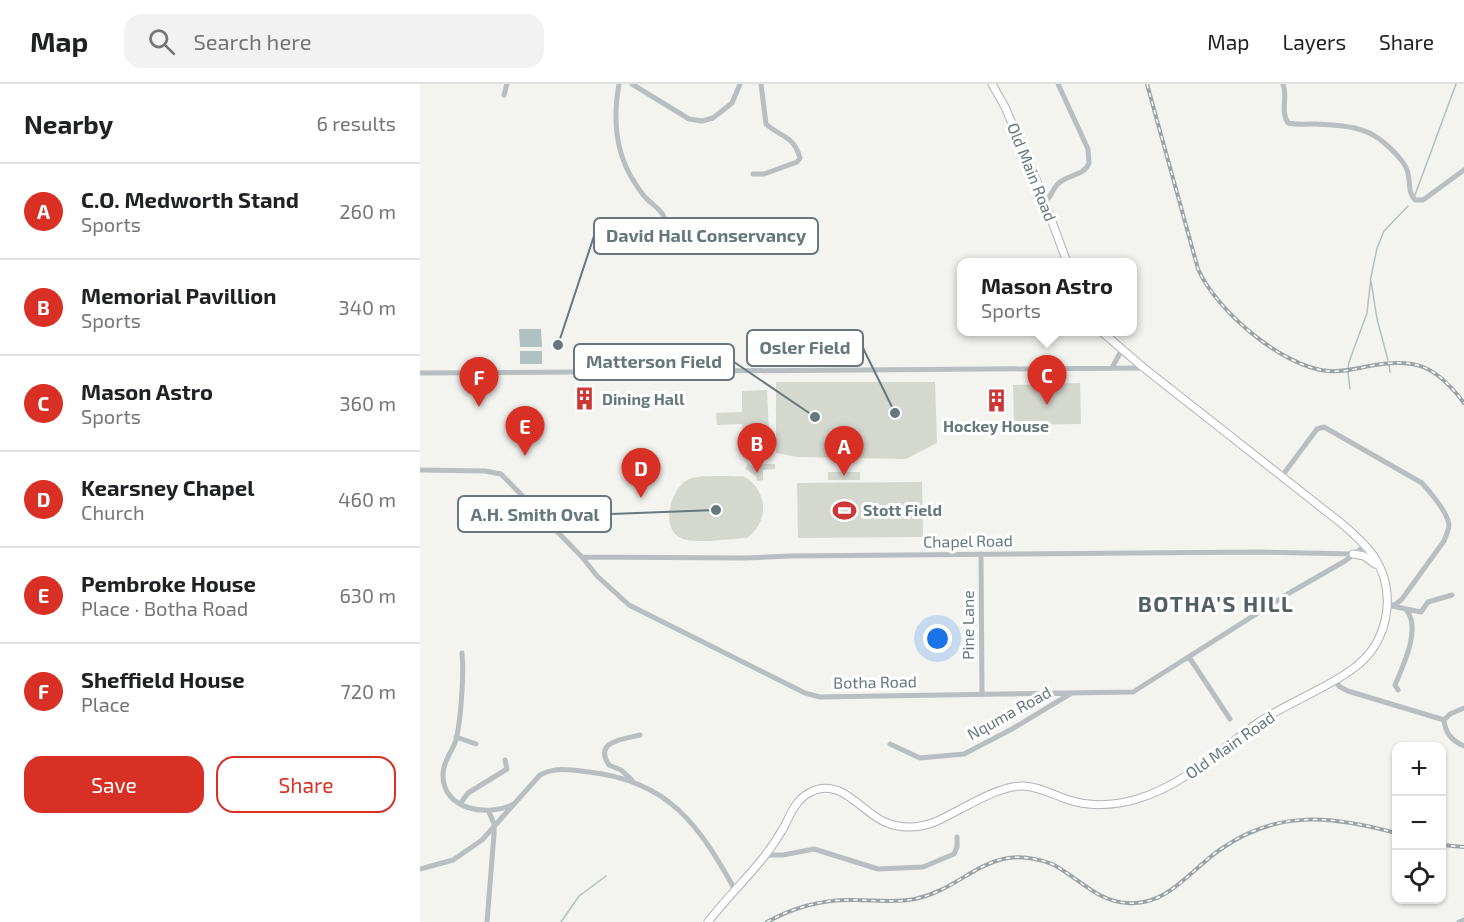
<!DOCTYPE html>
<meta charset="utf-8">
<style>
:root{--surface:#fff;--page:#f2f2f2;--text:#202124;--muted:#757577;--line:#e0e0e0;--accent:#d93025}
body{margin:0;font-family:"Exo 2",sans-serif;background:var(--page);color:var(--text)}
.controls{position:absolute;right:18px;bottom:18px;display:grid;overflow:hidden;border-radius:12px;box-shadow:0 2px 4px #0004}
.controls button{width:54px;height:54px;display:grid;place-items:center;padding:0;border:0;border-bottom:2px solid var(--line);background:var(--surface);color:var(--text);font:30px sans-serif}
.you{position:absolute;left:518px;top:555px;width:21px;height:21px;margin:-15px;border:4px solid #fff;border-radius:50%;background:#1a73e8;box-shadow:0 0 0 9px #1a73e833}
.badge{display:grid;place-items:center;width:39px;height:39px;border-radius:50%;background:var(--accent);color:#fff;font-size:20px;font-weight:700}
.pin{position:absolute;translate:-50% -50px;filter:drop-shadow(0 2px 3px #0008)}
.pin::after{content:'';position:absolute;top:32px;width:21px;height:18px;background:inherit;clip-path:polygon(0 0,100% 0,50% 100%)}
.popup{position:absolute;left:537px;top:174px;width:180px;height:78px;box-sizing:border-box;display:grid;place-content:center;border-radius:12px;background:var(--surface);filter:drop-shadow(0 2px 4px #0005);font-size:20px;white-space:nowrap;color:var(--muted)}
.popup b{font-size:22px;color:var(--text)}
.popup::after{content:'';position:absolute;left:50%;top:100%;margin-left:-12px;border:12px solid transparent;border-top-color:var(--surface)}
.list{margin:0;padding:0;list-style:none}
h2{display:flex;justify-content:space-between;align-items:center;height:78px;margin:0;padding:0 24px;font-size:26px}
h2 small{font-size:20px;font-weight:400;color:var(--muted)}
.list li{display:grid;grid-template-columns:39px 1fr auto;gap:18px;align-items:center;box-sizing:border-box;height:96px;padding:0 24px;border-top:2px solid var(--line)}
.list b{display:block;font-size:22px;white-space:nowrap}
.list p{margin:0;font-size:20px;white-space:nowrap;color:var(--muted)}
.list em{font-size:20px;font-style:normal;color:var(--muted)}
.actions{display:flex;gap:12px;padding:18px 24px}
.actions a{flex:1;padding:14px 0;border:2px solid var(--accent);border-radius:18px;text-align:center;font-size:21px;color:var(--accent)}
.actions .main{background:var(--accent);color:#fff}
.icon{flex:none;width:33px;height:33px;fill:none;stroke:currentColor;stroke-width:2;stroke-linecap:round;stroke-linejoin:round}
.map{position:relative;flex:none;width:1044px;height:838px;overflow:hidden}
header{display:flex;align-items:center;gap:36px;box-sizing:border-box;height:84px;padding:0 30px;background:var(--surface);border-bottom:2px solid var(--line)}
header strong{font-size:28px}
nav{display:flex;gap:33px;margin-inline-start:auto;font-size:21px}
.search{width:420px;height:54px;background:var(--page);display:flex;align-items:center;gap:15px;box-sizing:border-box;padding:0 21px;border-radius:18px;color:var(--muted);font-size:22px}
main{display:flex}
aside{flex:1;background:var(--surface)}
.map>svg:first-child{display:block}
.green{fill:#d4d8cf}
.water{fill:#b1c0c0}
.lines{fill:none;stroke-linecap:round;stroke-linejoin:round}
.stream{stroke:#b1c0c0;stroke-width:1.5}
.major-casing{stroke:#afb4b6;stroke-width:9}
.minor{stroke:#b9bec0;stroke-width:5}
.major{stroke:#fff;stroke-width:7}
.rail-casing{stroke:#9ba3a5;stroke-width:4}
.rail{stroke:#fff;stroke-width:1.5;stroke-dasharray:4.5;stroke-linecap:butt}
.labels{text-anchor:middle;stroke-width:6;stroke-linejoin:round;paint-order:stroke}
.street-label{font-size:16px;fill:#66787d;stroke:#fff}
.poi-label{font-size:16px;font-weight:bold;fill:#66787d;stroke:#fff;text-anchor:start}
.district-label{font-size:22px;font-weight:bold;letter-spacing:1.5px;fill:#536063;stroke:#fff}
.leader{fill:none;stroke:#66787d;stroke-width:2}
.callout-dot{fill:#66787d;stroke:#fff;stroke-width:2}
.callout{fill:#fff;stroke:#66787d;stroke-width:2}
.callout-label{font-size:18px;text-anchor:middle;font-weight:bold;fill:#66787d}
</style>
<header>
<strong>Map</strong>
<div class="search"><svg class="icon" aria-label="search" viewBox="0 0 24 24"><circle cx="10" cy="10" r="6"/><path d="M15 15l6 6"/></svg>Search here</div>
<nav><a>Map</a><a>Layers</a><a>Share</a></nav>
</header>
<main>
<aside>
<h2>Nearby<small>6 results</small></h2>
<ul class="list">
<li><span class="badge">A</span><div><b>C.O. Medworth Stand</b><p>Sports</p></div><em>260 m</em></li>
<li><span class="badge">B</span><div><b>Memorial Pavillion</b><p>Sports</p></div><em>340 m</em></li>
<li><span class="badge">C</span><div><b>Mason Astro</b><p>Sports</p></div><em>360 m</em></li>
<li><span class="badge">D</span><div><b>Kearsney Chapel</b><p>Church</p></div><em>460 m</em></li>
<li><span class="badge">E</span><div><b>Pembroke House</b><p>Place · Botha Road</p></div><em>630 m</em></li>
<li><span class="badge">F</span><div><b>Sheffield House</b><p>Place</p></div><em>720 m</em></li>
</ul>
<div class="actions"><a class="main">Save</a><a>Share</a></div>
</aside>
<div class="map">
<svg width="1044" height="838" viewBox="0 0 1044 838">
<rect width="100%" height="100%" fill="#f3f3f0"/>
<path class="green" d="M278 269H304V282H278Z
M356 298H515L517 359 486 375 377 373 356 369Z
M660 299 661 340 594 341 593 301Z
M347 306 349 349 323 350 322 340 297 341 296 329 322 328V307Z
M328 379 338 386 337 380H355V385L343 386V396L337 397 336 392 325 385Z
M408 388H440V396H408Z
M323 392C348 405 350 438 327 454 310 455 282 459 267 456 238 451 249 407 267 396 278 390 309 393 323 392Z
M502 398 503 453 378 454 377 399Z"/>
<path class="water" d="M99 245H121L122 263H100Z
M122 267V280H100V267Z"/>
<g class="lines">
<path class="stream" d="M995 111 1036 0
M951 197 957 235 968 276
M969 280 970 288
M928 284 929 278 947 229 951 193 957 164 964 147 988 122
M928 288 930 305
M141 838 159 812 186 792"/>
<defs>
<path id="major" d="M572 0 585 23 618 100 647 178
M933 470 944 472 955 480
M288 838C314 804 344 780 365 741 371 729 376 716 389 709 420 691 441 728 465 738 481 745 499 744 515 738 540 727 576 702 602 702 617 702 632 710 646 715 668 723 694 722 717 715 764 701 800 666 839 638 869 618 906 605 934 584 969 558 978 508 953 471 944 459 933 449 921 439L724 284 682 248"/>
</defs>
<use href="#major" class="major-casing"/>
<path class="minor" d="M199 0C193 33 195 69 215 99 218 104 221 109 226 114 233 122 249 129 244 143 240 152 222 157 214 164
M212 0 269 35 282 37 293 34 312 19 320 0
M863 0C868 13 860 28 868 39 876 41 887 40 896 40 937 42 955 44 982 77 994 92 985 106 995 116H1003L1044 86
M84 11 87 0
M333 90H344L377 78 380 74C374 51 360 53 346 40L341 0
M625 118C632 112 633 103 640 98 650 90 664 92 669 79L668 65 638 0
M692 284 702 265
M0 289 724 284
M0 386 65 387 81 390 162 473 177 492 209 521 385 609 400 613 713 608 871 508 925 477 946 461
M862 392 897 345 904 343 1002 399C1010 408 1029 430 1029 442 1028 447 1026 452 1024 457L982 515 975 521 967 520
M561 470 562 611
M162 473 325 474 370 472 837 468 933 470
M972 522 1001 528 1008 518 1032 511
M42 569C44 590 41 636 36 656 32 668 23 677 23 690 22 727 69 733 94 720
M769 573 810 635
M914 596 920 603 928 607 1024 636
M978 606 975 601C983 582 1001 545 987 527
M1024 636C1025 649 1032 657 1044 662
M1024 636 1030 630 1044 624
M36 653 56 660
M470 660 500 674 544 670 592 645 650 610
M212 696 201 686 189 681C173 657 204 655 220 651
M40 720 48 709 87 685 85 676
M347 771H363L394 765 458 785 503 783 534 770 537 763V753
M0 785 33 776 62 756 120 691C136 682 153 686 169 688 249 697 279 741 315 806
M67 838 74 750V740L69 728
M1039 838 1044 836"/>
<use href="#major" class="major"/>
<defs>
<path id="rail" d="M727 0 778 185C796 226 862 283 908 287 922 288 936 285 949 282 996 273 1016 282 1044 319
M1022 761 1044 763
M347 838C374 823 404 815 435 816 455 816 475 819 495 815 549 803 568 756 632 780 658 793 677 818 708 819 748 822 771 785 801 765 859 725 912 732 976 749"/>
</defs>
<use href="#rail" class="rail-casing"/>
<use href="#rail" class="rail"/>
</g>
<defs>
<symbol id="building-bare" viewBox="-9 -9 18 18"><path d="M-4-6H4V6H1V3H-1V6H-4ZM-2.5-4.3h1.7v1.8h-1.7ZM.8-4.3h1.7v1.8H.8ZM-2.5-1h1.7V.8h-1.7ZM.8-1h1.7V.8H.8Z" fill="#cd3736" stroke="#fff" stroke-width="2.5" paint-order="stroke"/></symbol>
<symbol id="stadium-bare" viewBox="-9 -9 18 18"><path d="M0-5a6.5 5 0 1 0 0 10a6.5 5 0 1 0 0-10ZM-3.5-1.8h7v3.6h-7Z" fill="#cd3736" stroke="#fff" stroke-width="2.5" paint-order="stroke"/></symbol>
</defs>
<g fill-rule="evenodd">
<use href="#building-bare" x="148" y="298" width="33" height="33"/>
<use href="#building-bare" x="560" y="300" width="33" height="33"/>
<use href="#stadium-bare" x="408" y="410" width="33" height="33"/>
</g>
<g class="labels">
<g class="street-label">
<text transform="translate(612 88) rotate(68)" y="6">Old Main Road</text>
<text transform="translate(548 457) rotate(-1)" y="6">Chapel Road</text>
<text transform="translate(548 541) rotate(-90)" y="6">Pine Lane</text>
<text transform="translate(455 598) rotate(-1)" y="6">Botha Road</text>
<text transform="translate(589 629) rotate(-29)" y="6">Nquma Road</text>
<text transform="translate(810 661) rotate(-35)" y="6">Old Main Road</text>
</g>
<g class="poi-label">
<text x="182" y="321">Dining Hall</text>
<text x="576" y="348" text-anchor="middle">Hockey House</text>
<text x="443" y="432">Stott Field</text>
</g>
<g class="district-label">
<text x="796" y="528">BOTHA'S HILL</text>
</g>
</g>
<path class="leader" d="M138 261L174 152M475 329L443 264M395 333L314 278M296 426L191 430"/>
<g class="callout-dot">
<circle cx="138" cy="261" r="6"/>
<circle cx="475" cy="329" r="6"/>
<circle cx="395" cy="333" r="6"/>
<circle cx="296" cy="426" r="6"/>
</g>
<g class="callout">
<rect x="174" y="134" width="224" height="36" rx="6"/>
<rect x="327" y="246" width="116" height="36" rx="6"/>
<rect x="154" y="260" width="160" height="36" rx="6"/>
<rect x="38" y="412" width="153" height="36" rx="6"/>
</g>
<g class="callout-label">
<text x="286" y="158">David Hall Conservancy</text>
<text x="385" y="270">Osler Field</text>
<text x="234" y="284">Matterson Field</text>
<text x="115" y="437">A.H. Smith Oval</text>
</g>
</svg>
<div class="controls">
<button>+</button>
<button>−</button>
<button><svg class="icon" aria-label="locate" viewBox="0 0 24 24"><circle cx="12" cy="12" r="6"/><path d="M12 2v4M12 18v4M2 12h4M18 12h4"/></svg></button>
</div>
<div class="you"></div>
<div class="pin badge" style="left:424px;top:392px">A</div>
<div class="pin badge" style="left:337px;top:389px">B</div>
<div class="pin badge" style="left:627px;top:321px">C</div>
<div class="popup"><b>Mason Astro</b>Sports</div>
<div class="pin badge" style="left:221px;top:414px">D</div>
<div class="pin badge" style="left:105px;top:372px">E</div>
<div class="pin badge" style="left:59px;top:323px">F</div>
</div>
</main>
